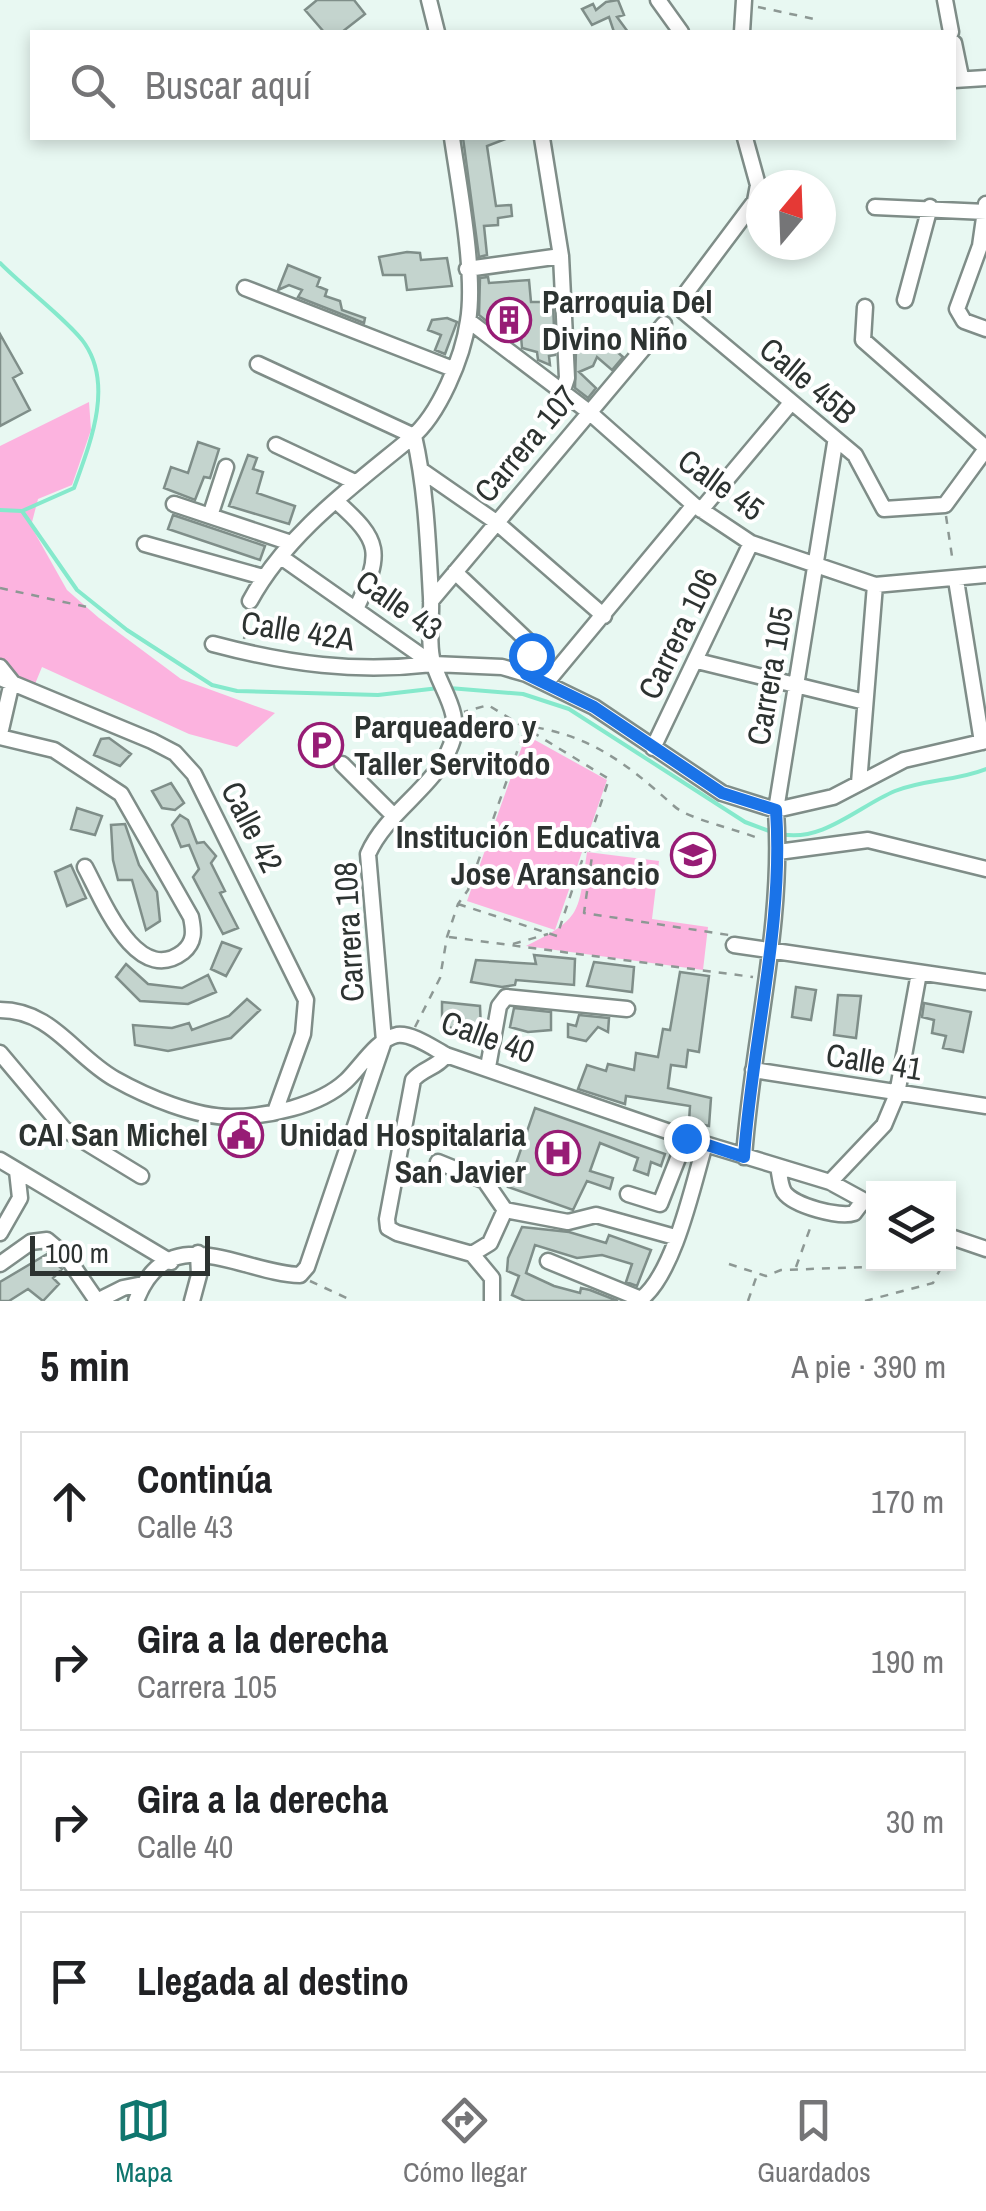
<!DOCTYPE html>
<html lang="es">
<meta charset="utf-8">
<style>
:root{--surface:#fff;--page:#f2f2f2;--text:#202124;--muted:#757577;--line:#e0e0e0;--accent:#0f766e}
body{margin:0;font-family:"Archivo Narrow",sans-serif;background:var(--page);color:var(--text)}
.controls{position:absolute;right:30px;bottom:30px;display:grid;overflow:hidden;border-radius:0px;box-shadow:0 5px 15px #0003}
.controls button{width:90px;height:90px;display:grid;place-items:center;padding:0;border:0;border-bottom:2px solid var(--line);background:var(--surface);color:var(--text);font:50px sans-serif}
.compass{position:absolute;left:746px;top:170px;width:90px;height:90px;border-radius:50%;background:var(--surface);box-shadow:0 5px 15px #0003;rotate:19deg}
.scale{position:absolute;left:30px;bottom:25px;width:180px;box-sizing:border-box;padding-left:10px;border:5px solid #2d3331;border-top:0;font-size:28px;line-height:35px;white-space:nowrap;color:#2d3331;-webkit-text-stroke:8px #fff;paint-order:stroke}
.stop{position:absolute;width:30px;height:30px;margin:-22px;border:8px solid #1a73e8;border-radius:50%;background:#fff}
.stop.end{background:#1a73e8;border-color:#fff;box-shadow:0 2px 10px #0008}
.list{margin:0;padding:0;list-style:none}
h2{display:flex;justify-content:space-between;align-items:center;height:130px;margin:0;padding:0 40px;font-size:42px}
h2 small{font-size:32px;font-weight:400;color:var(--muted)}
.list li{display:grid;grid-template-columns:65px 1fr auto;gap:30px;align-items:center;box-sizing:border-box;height:140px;margin:0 20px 20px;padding:0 20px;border:2px solid var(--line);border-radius:0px}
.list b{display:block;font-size:38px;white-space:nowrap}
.list p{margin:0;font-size:32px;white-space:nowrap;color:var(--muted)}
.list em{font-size:32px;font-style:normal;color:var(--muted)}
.icon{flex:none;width:55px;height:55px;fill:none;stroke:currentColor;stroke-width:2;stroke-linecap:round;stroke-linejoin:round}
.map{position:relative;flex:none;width:986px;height:1301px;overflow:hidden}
.search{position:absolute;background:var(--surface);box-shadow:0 5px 15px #0003;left:30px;right:30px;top:30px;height:110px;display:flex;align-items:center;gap:25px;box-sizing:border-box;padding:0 35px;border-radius:0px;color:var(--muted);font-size:38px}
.sheet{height:770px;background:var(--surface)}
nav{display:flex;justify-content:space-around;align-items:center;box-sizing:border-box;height:140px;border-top:2px solid var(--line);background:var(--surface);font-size:28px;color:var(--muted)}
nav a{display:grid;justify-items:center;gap:5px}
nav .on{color:var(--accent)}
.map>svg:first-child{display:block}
.green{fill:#fcb3df}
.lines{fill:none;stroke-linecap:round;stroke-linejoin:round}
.stream{stroke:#85e9cc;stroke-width:4}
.building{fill:#c4d4ce;stroke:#7f8e89;stroke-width:2.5}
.minor-casing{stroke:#7f8d88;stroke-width:19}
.path{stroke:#8d9894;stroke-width:2.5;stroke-dasharray:8 8;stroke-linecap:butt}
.minor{stroke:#fff;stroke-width:14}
.route{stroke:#1a73e8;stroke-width:12}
.labels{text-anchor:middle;stroke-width:8;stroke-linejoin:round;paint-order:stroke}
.poi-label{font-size:32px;font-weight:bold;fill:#2d3331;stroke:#fff;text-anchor:end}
.street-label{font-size:32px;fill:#2d3331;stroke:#fff}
</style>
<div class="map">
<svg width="986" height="1301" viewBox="0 0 986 1301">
<rect width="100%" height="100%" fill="#e8f8f2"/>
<path class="green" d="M89 402 91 430 72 485 38 499 31 526 67 590 99 618 181 679 275 713 237 747 189 734 42 667 35 684 0 670V446Z
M526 735 607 780 555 930 467 901Z
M587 852 659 861 652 919 708 927 703 970 526 946C583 918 578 913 587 852Z"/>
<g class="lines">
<path class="stream" d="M0 263C20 284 72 324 85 344 114 387 89 446 74 488L22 511
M0 510 22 511 77 590 127 630 212 685 237 691 378 695 439 688
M449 688 523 694 569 709 745 822 772 832
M781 834C822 843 859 806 895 791 926 779 956 781 986 769"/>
</g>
<path class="building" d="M317 0H354L365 14 342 32H324L305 10Z
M618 0 624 15 617 17 628 32H614L609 17 592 25 582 9 593 4 596 10 606 2Z
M463 138H508L487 146 496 206 511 205 512 216 498 218V225L484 226 487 255 479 257Z
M407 252 420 253 421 260 447 258 452 286 407 290 405 275H383L379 257Z
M288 265 320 278 317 286 327 290 325 296 340 301 342 310 365 318 364 323 298 297 302 290 289 285 278 290Z
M488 277 489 283 529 280 531 302H553L555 355 549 356 550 365 538 360 537 352 522 348 521 336H507L499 331V323H489L479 315 480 278Z
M447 318 457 322 445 354 435 350 441 335 428 330 432 320Z
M0 334 22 373 13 378 30 410 0 426Z
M607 343 623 357 612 370 597 357 593 366 579 372 596 388 588 398 575 388 576 349 603 347Z
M198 442 219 449 210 478 204 477 195 500 164 488 171 467 188 473Z
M248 455 257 458 253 469 263 472 257 493 295 506 289 524 229 506Z
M173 515 265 546 260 560 168 529Z
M109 738 131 754 120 766 94 755 101 739Z
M171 783 184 803 175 810 162 808 152 791Z
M77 808 102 816 95 835 71 829Z
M180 815 188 820 197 843 204 842 216 856 211 863 225 891 220 893 238 928 223 934 193 877 199 869 189 845 181 847 172 825Z
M125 824 139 865 157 892 160 921 146 930 132 880H118L113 860 111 825Z
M71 865 86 898 67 906 55 872Z
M222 942 241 949 226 976 211 969Z
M534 955 575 959 574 985 516 980 515 985 502 987 471 982 476 960 536 964Z
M594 962 634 967 632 992 587 986Z
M126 964 148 984 182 988 208 975 216 992 188 1004 140 1001 116 977Z
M680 972 709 976 699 1052 688 1050 686 1067 671 1065 668 1088 711 1098 709 1126 689 1122 690 1106 626 1096 625 1104 578 1089 587 1065 606 1071 608 1064 634 1070 636 1053 658 1057 663 1029 670 1030Z
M796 987 816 990 811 1020 792 1017Z
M838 995 861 996 856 1038 834 1035Z
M247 999 260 1010 231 1038 168 1051 135 1045 133 1025 172 1028 189 1023 192 1030 229 1016Z
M442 1002 480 1006 481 1030 442 1027Z
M924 1003 971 1012 963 1052 943 1048 946 1036 932 1033 934 1020 922 1017Z
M514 1008 551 1012V1030L528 1032 510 1027Z
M579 1015 609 1018 608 1032 598 1027 586 1041 568 1037V1024L576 1026Z
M535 1108 665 1154 661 1166 651 1162 648 1175 634 1170 638 1158 600 1143 590 1171 613 1178 610 1189 587 1181 573 1210 508 1187Z
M522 1227 569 1232 606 1243 609 1235 651 1250 637 1286 626 1282 632 1264 602 1255 577 1258 535 1245 526 1273 554 1286 580 1293 581 1288 590 1290 618 1301H525L512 1295 519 1276 507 1271 508 1258Z
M47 1254 62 1269 53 1278 59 1284 43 1301 28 1289 9 1301H0V1282Z"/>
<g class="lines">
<defs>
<path id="minor" d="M429 0 437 32
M658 0 681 32
M945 0 951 32
M742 32 744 0
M954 43 961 77
M954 80 986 78
M542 138 561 256
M745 138 758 185 755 201 683 297V311L855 455 884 509 945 505 986 449
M986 204 980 246 957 309 964 321 986 329
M875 207 986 212
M467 269 561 256 567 378 562 393
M245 288 453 369
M905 300 930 207
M865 307 863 340 986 448
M469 321 589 412 694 505 751 543 875 585 986 575
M276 445 355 482
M421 470 496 522 604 616
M336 501C381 541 383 552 356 609
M174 504 291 543
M701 510 790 404
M210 516 226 467
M145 544 263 577
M281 557 433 664 502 667 526 674 594 707 722 793 776 810 833 797 904 760 986 741
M455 572 531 644 526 674
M956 580 982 742
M250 601C287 533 353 486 411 438 439 415 463 357 468 321 476 275 459 186 452 138
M431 601 664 324
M213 644C288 664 356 673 433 664
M697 661 865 702
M0 667 12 682 0 734
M0 678 152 741 175 753 194 774 306 1000 303 1034 276 1109
M546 683 694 505
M0 737 54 750 121 794 191 917C194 931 195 942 183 952 136 988 101 896 85 867
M653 748 751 543
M342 764 392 814
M859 783 875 585
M778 852 868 840 986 869
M734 945 986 982
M0 1010C52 1010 74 1056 115 1079 147 1097 195 1117 231 1117 267 1117 319 1106 346 1081 360 1068 377 1039 397 1035 412 1033 433 1048 446 1055L705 1144 830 1182 874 1206
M0 1053 64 1129 141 1176
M446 1055C437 1068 423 1068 413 1080L387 1219 388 1228 397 1233 472 1254
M488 1067 499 1006 506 997 627 1009
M753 1070 986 1106
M744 1157C752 1041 784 926 776 810L835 443
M0 1160 171 1262
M438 1162 485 1181 505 1210
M778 1167C780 1175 780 1185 784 1192 794 1206 840 1218 854 1213L863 1201
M830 1182 884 1125 897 1094 919 973
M628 1194 660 1204 686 1138
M0 1233 20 1198 17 1171
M948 1236 986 1249
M548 1261 641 1299C674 1274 693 1185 705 1144
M0 1264 31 1242 47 1240 66 1256 97 1301
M97 1301 123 1288 143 1284
M136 1301C168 1216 243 1274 300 1275L307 1267 384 1041 368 854C387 811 435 788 451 745 464 712 438 687 432 658 428 637 432 617 431 597 428 543 426 488 414 436L258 364
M192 1301 199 1275 198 1253
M492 1301V1278L472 1254 490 1243 505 1210 568 1222 596 1215 675 1237"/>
</defs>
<use href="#minor" class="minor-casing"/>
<path class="path" d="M758 7 819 20
M946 516 953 563
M0 588 87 607
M244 639 248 612
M520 725C588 733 625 762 674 806 687 819 740 830 760 839
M588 844 592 856 584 913 729 935
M458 904 557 936 609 779 488 705 464 712
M449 937 753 977
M513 944 548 934
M415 1027 440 978 447 937 458 904 468 890 524 732
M729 1264 766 1276 781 1270 867 1267
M796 1267 812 1223
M310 1281 353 1301
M748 1301 757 1275
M865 1301 933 1283 943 1264"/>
<use href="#minor" class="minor"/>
</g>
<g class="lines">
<path class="route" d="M531 655 526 674 594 707 722 793 776 810C784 926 752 1041 744 1157L686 1138"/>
</g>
<defs>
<symbol id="building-ring" viewBox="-11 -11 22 22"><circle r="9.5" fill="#fff" stroke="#971c75" stroke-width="1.5"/><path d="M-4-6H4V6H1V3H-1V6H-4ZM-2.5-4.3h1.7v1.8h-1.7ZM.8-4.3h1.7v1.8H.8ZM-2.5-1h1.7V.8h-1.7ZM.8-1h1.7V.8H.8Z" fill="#971c75"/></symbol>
<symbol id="parking-ring" viewBox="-11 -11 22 22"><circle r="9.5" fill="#fff" stroke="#971c75" stroke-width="1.5"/><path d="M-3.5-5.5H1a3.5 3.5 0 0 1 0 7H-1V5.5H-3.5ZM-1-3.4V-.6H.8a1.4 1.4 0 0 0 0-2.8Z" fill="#971c75"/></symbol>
<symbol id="school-ring" viewBox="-11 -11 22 22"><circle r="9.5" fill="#fff" stroke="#971c75" stroke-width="1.5"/><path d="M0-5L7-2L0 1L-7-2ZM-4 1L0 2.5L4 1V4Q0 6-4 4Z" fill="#971c75"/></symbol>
<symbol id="civic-ring" viewBox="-11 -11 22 22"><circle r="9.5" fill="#fff" stroke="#971c75" stroke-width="1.5"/><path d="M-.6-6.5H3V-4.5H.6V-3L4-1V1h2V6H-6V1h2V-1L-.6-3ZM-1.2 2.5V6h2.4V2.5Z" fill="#971c75"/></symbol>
<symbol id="hospital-ring" viewBox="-11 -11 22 22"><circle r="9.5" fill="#fff" stroke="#971c75" stroke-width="1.5"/><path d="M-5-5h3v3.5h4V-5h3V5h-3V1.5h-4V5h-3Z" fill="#971c75"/></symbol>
</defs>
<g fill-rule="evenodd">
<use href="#building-ring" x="484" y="295" width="50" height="50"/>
<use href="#parking-ring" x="296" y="720" width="50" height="50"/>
<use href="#school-ring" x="668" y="830" width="50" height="50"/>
<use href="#civic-ring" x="216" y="1110" width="50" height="50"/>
<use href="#hospital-ring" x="533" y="1128" width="50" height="50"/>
</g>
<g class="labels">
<g class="poi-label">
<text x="542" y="313" text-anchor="start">Parroquia Del<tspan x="542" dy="37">Divino Niño</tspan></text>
<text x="354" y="738" text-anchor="start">Parqueadero y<tspan x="354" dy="37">Taller Servitodo</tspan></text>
<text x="660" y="848">Institución Educativa<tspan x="660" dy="37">Jose Aransancio</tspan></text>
<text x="208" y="1146">CAI San Michel</text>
<text x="526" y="1146">Unidad Hospitalaria<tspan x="526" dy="37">San Javier</tspan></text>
</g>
<g class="street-label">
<text transform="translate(808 381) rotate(40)" y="11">Calle 45B</text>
<text transform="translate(526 444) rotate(-50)" y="11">Carrera 107</text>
<text transform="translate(721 485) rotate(36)" y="11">Calle 45</text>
<text transform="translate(399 605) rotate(35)" y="11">Calle 43</text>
<text transform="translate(298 631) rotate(9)" y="11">Calle 42A</text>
<text transform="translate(678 634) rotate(-64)" y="11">Carrera 106</text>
<text transform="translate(770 676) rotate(-80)" y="11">Carrera 105</text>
<text transform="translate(252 827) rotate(63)" y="11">Calle 42</text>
<text transform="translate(349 932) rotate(-93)" y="11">Carrera 108</text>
<text transform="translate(488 1037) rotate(20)" y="11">Calle 40</text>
<text transform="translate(874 1062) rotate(9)" y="11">Calle 41</text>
</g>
</g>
</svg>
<div class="controls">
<button><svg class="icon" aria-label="layers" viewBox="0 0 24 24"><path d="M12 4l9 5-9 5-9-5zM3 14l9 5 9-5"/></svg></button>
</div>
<svg class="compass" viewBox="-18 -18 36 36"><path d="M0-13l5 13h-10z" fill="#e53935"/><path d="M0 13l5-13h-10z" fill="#757577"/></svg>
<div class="scale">100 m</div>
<div class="stop" style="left:531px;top:655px"></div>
<div class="stop end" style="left:686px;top:1138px"></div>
<div class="search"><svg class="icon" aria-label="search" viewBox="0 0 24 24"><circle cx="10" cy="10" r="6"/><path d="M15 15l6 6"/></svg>Buscar aquí</div>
</div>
<section class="sheet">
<h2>5 min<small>A pie · 390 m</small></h2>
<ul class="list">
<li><svg class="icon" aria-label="ahead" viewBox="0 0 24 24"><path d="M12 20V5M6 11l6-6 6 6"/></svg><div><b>Continúa</b><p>Calle 43</p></div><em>170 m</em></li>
<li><svg class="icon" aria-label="right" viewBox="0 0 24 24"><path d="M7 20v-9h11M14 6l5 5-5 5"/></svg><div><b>Gira a la derecha</b><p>Carrera 105</p></div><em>190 m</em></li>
<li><svg class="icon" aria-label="right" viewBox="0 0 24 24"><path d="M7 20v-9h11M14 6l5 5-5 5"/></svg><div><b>Gira a la derecha</b><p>Calle 40</p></div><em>30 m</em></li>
<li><svg class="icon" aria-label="arrive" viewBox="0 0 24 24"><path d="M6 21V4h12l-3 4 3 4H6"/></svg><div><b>Llegada al destino</b></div></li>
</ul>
</section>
<nav>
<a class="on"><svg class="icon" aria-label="map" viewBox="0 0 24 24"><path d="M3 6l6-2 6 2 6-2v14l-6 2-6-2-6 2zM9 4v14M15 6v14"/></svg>Mapa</a>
<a><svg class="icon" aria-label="directions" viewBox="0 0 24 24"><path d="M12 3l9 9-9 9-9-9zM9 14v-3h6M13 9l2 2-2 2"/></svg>Cómo llegar</a>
<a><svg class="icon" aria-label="saved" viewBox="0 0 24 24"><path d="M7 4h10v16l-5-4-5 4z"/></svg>Guardados</a>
</nav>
